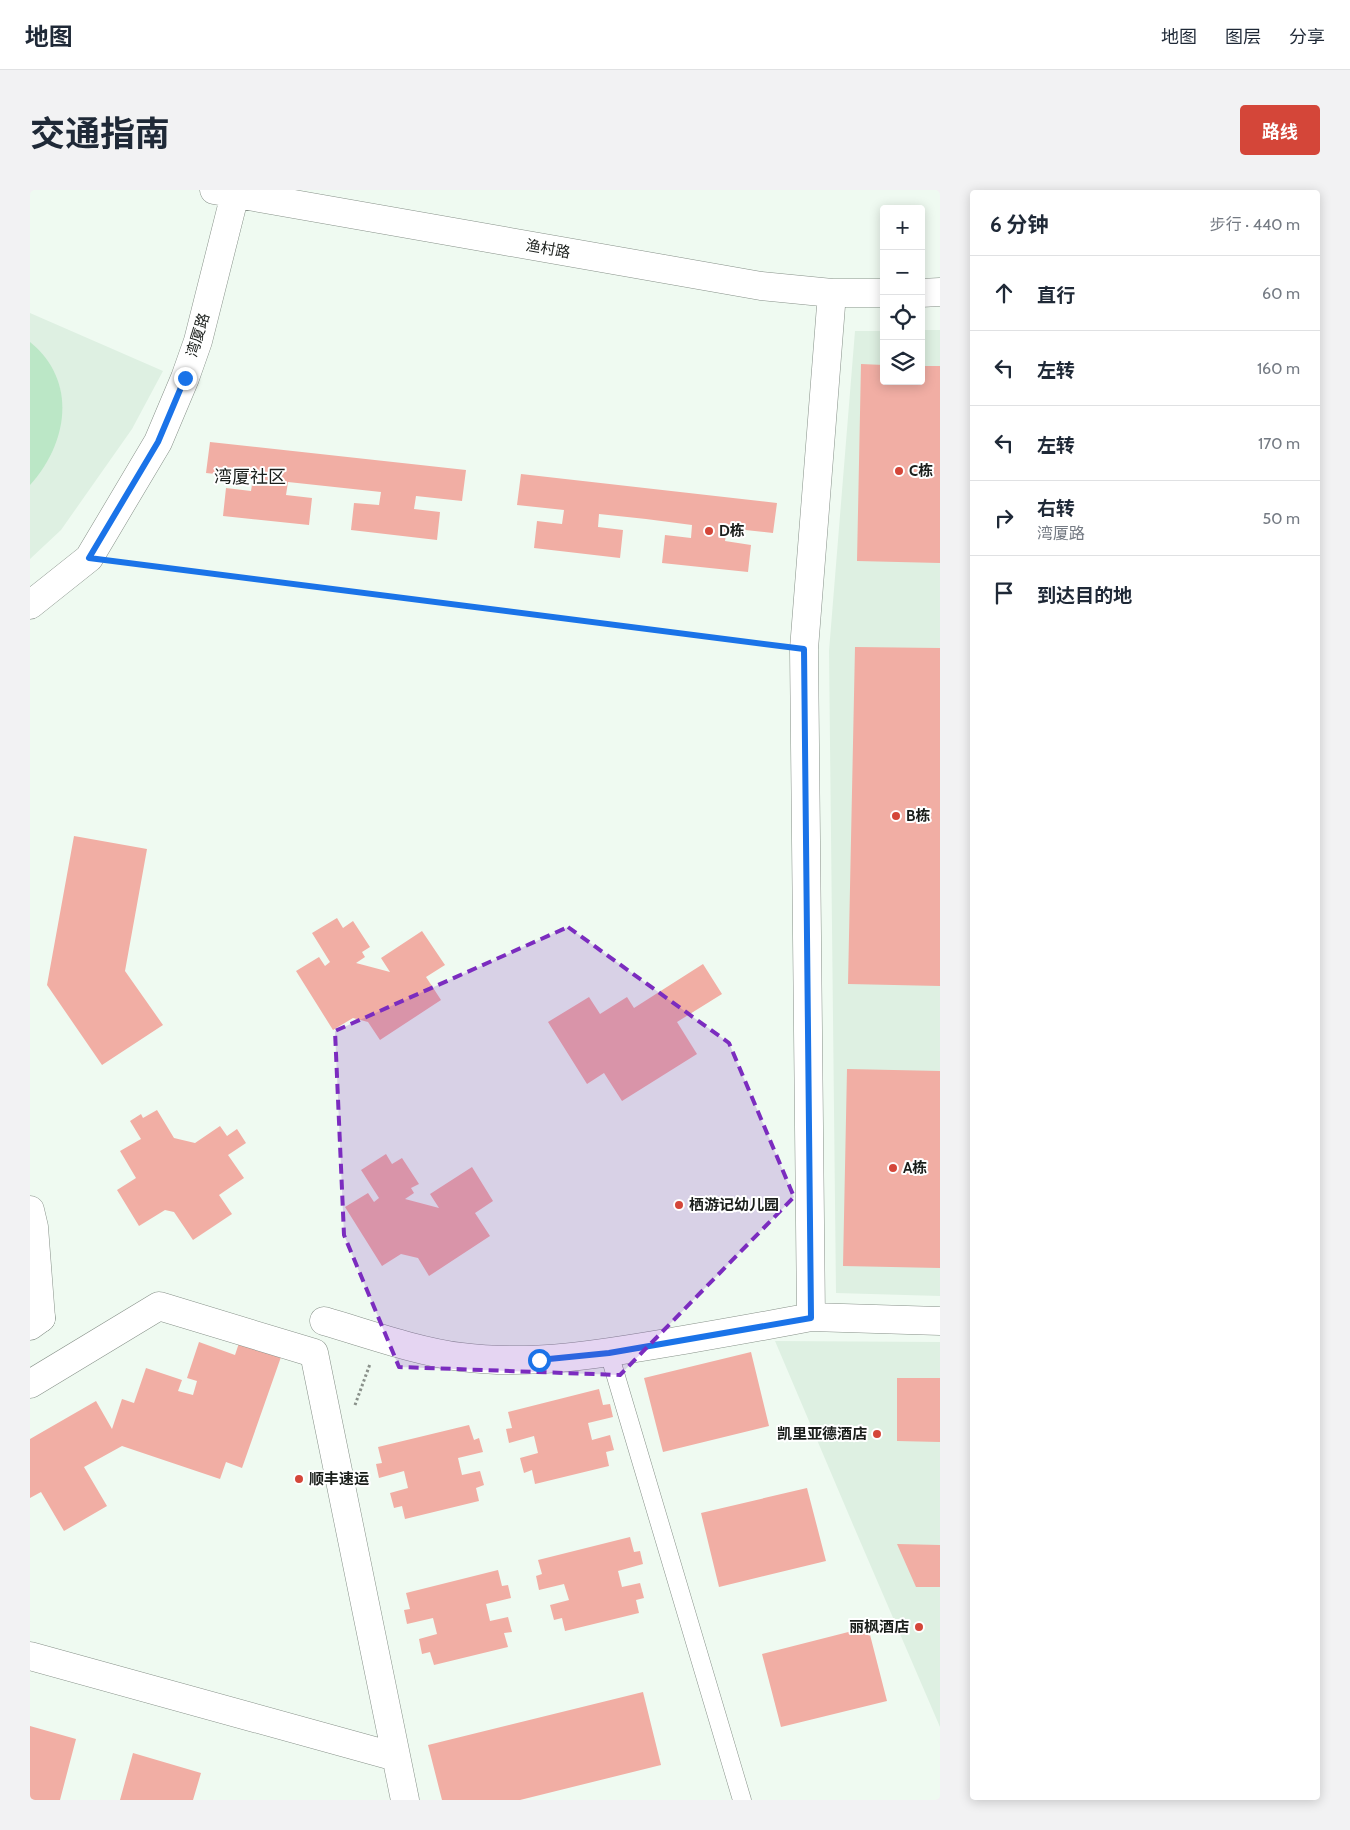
<!DOCTYPE html>
<html lang="zh">
<meta charset="utf-8">
<style>
:root{--surface:#fff;--page:#f2f2f3;--text:#1f2937;--muted:#747a83;--line:#e0e1e3;--accent:#d44639}
body{margin:0;font-family:Cabin,"Noto Sans SC",sans-serif;background:var(--page);color:var(--text)}
.controls{position:absolute;right:15px;top:15px;display:grid;overflow:hidden;border-radius:5px;box-shadow:0 2px 12px #0003}
.controls button{width:45px;height:45px;display:grid;place-items:center;padding:0;border:0;border-bottom:1px solid var(--line);background:var(--surface);color:var(--text);font:25px sans-serif}
.stop{position:absolute;width:15px;height:15px;margin:-11px;border:4px solid #1a73e8;border-radius:50%;background:#fff}
.stop.end{background:#1a73e8;border-color:#fff;box-shadow:0 1px 5px #0008}
.list{margin:0;padding:0;list-style:none}
h2{display:flex;justify-content:space-between;align-items:center;height:65px;margin:0;padding:0 20px;font-size:21px}
h2 small{font-size:16px;font-weight:400;color:var(--muted)}
.list li{display:grid;grid-template-columns:32px 1fr auto;gap:15px;align-items:center;box-sizing:border-box;height:75px;padding:0 20px;border-top:1px solid var(--line)}
.list b{display:block;font-size:19px;white-space:nowrap}
.list p{margin:0;font-size:16px;white-space:nowrap;color:var(--muted)}
.list em{font-size:16px;font-style:normal;color:var(--muted)}
.icon{flex:none;width:28px;height:28px;fill:none;stroke:currentColor;stroke-width:2;stroke-linecap:round;stroke-linejoin:round}
.map{position:relative;flex:none;width:910px;height:1610px;overflow:hidden;border-radius:5px}
header{display:flex;align-items:center;gap:30px;box-sizing:border-box;height:70px;padding:0 25px;background:var(--surface);border-bottom:1px solid var(--line)}
header strong{font-size:24px}
nav{display:flex;gap:28px;margin-inline-start:auto;font-size:18px}
.intro{display:flex;align-items:center;justify-content:space-between;box-sizing:border-box;height:120px;padding:0 30px}
h1{margin:0;font-size:35px}
.button{padding:12px 22px;border-radius:5px;background:var(--accent);color:#fff;font-size:18px;font-weight:700}
main{display:flex;gap:30px;padding:0 30px}
aside{flex:1;background:var(--surface);border-radius:5px;box-shadow:0 2px 12px #0003}
.map>svg:first-child{display:block}
.built{fill:#def0e2}
.pitch{fill:#bbe7c6}
.building{fill:#f1aea4}
.lines{fill:none;stroke-linecap:round;stroke-linejoin:round}
.service-casing{stroke:#879189;stroke-width:19}
.minor-casing{stroke:#879189;stroke-width:29}
.tertiary-casing{stroke:#879189;stroke-width:29}
.path{stroke:#89908a;stroke-width:3;stroke-dasharray:2.5 2.5;stroke-linecap:butt}
.service{stroke:#fff;stroke-width:18}
.minor{stroke:#fff;stroke-width:28}
.tertiary{stroke:#fff;stroke-width:28}
.route{stroke:#1a73e8;stroke-width:6}
.marked{fill:#7b2cbf;fill-opacity:0.2;stroke:#7b2cbf;stroke-width:4;stroke-dasharray:10 6;stroke-linejoin:round}
.poi-dot{fill:#d44639;stroke:#fff;stroke-width:2}
.labels{text-anchor:middle;stroke-width:4;stroke-linejoin:round;paint-order:stroke}
.street-label{font-size:15px;fill:#1a1e1b;stroke:#fff}
.poi-label{font-size:15px;font-weight:bold;fill:#1a1e1b;stroke:#fff;text-anchor:start}
.quarter-label{font-size:18px;fill:#1a1e1b;stroke:#fff}
</style>
<header>
<strong>地图</strong>
<nav><a>地图</a><a>图层</a><a>分享</a></nav>
</header>
<div class="intro"><h1>交通指南</h1><a class="button">路线</a></div>
<main>
<div class="map">
<svg width="910" height="1610" viewBox="0 0 910 1610">
<rect width="100%" height="100%" fill="#effaf1"/>
<path class="built" d="M0 123 133 181 102 239 31 340 0 369Z
M891 140H910V1106L806 1103 799 461 825 141H854V191H891Z
M745 1151 910 1152V1537L824 1337Z"/>
<path class="pitch" d="M0 152C48 191 38 253 0 295Z"/>
<path class="building" d="M831 174 854 175V191H891V176H910V373L827 371Z
M180 252 436 280 432 311 386 306 384 319 410 322 407 350 321 340 324 313 349 315 351 302 258 292 256 305 282 308 279 335 193 326 196 298 221 301 223 288 176 283Z
M491 284 747 313 743 343 697 338 695 351 721 355 718 382 632 373 635 345 661 348 662 335 616 329 569 324 568 337 593 340 590 368 504 358 507 331 532 334 534 320 487 315Z
M825 457 910 458V796L818 794Z
M44 646 117 659 95 781 133 835 72 875 17 795Z
M307 728 313 738 323 731 340 757 332 762 335 767 326 773 360 782 351 768 392 741 415 775 396 787 411 810 350 850 338 832 323 828 303 840 266 781 289 767 295 776 300 772 282 743Z
M673 774 692 804 647 832 667 864 592 911 574 883 557 894 518 832 559 807 570 824 597 807 604 818Z
M817 879 910 881V1078L813 1076Z
M127 920 144 948 165 953 190 936 197 946 207 939 216 953 198 965 214 988 189 1005 202 1024 163 1050 144 1022 135 1020 109 1036 87 1000 106 988 90 961 111 949 100 931 111 924 113 928Z
M356 964 362 974 372 968 389 994 381 998 384 1003 375 1009 409 1018 400 1004 442 977 463 1011 445 1023 460 1046 399 1086 388 1068 371 1064 352 1076 315 1017 338 1003 344 1012 349 1008 331 980Z
M169 1152 205 1165 209 1153 251 1167 212 1278 196 1272 190 1289 92 1256 54 1277 77 1316 34 1341 11 1302 0 1308V1249L66 1211 82 1239 92 1209 104 1213 116 1178 152 1190 148 1201 163 1205 167 1191 157 1188Z
M721 1162 739 1236 633 1262 614 1188Z
M867 1188H910V1252L867 1251Z
M569 1199 573 1215 580 1214 583 1227 558 1233 562 1250 580 1245 584 1260 576 1262 579 1276 505 1294 502 1280 494 1283 490 1268 508 1263 504 1246 479 1253 476 1239 482 1238 478 1222Z
M439 1235 444 1250 449 1248 453 1262 428 1268 432 1285 450 1281 454 1295 446 1298 449 1311 375 1329 372 1316 364 1318 360 1303 378 1298 374 1281 349 1288 346 1274 352 1273 348 1257Z
M777 1298 796 1371 689 1397 671 1323Z
M600 1347 604 1362 610 1361 613 1374 588 1381 592 1397 610 1393 614 1408 606 1410 609 1423 535 1441 532 1428 524 1430 520 1415 539 1410 534 1394 509 1400 506 1386 512 1384 508 1370Z
M867 1354 910 1355V1397H886Z
M468 1380 472 1396 478 1395 481 1408 456 1414 460 1431 478 1427 482 1442 474 1443 478 1457 404 1475 400 1462 392 1464 389 1449 407 1444 403 1428 377 1434 374 1420 380 1419 376 1403Z
M838 1437 857 1511 751 1537 732 1464Z
M613 1502 631 1575 490 1610H412L398 1555Z
M0 1536 46 1549 30 1610H0Z
M103 1563 171 1583 163 1610H90Z"/>
<g class="lines">
<defs>
<path id="service" d="M579 1163 712 1610"/>
<path id="minor" d="M184 0 731 96 802 103H854
M802 103 774 459 781 1127 910 1131
M891 103 910 102
M0 415 59 368 128 252 155 188 168 151 205 4
M0 1020 4 1037 11 1128
M294 1131C339 1144 385 1161 431 1167 502 1176 572 1164 642 1152 688 1144 735 1136 781 1127
M0 1194 129 1116 284 1163 375 1610
M0 1466 366 1567"/>
<path id="tertiary" d="M0 1136 11 1128"/>
</defs>
<use href="#service" class="service-casing"/>
<use href="#minor" class="minor-casing"/>
<use href="#tertiary" class="tertiary-casing"/>
<path class="path" d="M89 372 747 456
M325 1215 340 1174"/>
<use href="#service" class="service"/>
<use href="#minor" class="minor"/>
<use href="#tertiary" class="tertiary"/>
</g>
<g class="lines">
<path class="route" d="M155 188 128 252 59 368 774 459 781 1128 579 1163 509 1170"/>
</g>
<path class="marked" d="M538 737 699 853 764 1007 590 1185 369 1177 314 1045 305 841Z"/>
<g class="poi-dot">
<circle cx="869" cy="281" r="5"/>
<circle cx="679" cy="341" r="5"/>
<circle cx="866" cy="626" r="5"/>
<circle cx="863" cy="978" r="5"/>
<circle cx="649" cy="1015" r="5"/>
<circle cx="847" cy="1244" r="5"/>
<circle cx="269" cy="1289" r="5"/>
<circle cx="889" cy="1437" r="5"/>
</g>
<g class="labels">
<g class="street-label">
<text transform="translate(518 59) rotate(10)" y="5">渔村路</text>
<text transform="translate(168 145) rotate(-73)" y="5">湾厦路</text>
</g>
<g class="poi-label">
<text x="879" y="286">C栋</text>
<text x="689" y="346">D栋</text>
<text x="876" y="631">B栋</text>
<text x="873" y="983">A栋</text>
<text x="659" y="1020">栖游记幼儿园</text>
<text x="837" y="1249" text-anchor="end">凯里亚德酒店</text>
<text x="279" y="1294">顺丰速运</text>
<text x="879" y="1442" text-anchor="end">丽枫酒店</text>
</g>
<g class="quarter-label">
<text x="220" y="293">湾厦社区</text>
</g>
</g>
</svg>
<div class="controls">
<button>+</button>
<button>−</button>
<button><svg class="icon" aria-label="locate" viewBox="0 0 24 24"><circle cx="12" cy="12" r="6"/><path d="M12 2v4M12 18v4M2 12h4M18 12h4"/></svg></button>
<button><svg class="icon" aria-label="layers" viewBox="0 0 24 24"><path d="M12 4l9 5-9 5-9-5zM3 14l9 5 9-5"/></svg></button>
</div>
<div class="stop" style="left:509px;top:1170px"></div>
<div class="stop end" style="left:155px;top:188px"></div>
</div>
<aside>
<h2>6 分钟<small>步行 · 440 m</small></h2>
<ul class="list">
<li><svg class="icon" aria-label="ahead" viewBox="0 0 24 24"><path d="M12 20V5M6 11l6-6 6 6"/></svg><div><b>直行</b></div><em>60 m</em></li>
<li><svg class="icon" aria-label="left" viewBox="0 0 24 24"><path d="M17 20v-9H6M10 6l-5 5 5 5"/></svg><div><b>左转</b></div><em>160 m</em></li>
<li><svg class="icon" aria-label="left" viewBox="0 0 24 24"><path d="M17 20v-9H6M10 6l-5 5 5 5"/></svg><div><b>左转</b></div><em>170 m</em></li>
<li><svg class="icon" aria-label="right" viewBox="0 0 24 24"><path d="M7 20v-9h11M14 6l5 5-5 5"/></svg><div><b>右转</b><p>湾厦路</p></div><em>50 m</em></li>
<li><svg class="icon" aria-label="arrive" viewBox="0 0 24 24"><path d="M6 21V4h12l-3 4 3 4H6"/></svg><div><b>到达目的地</b></div></li>
</ul>
</aside>
</main>
